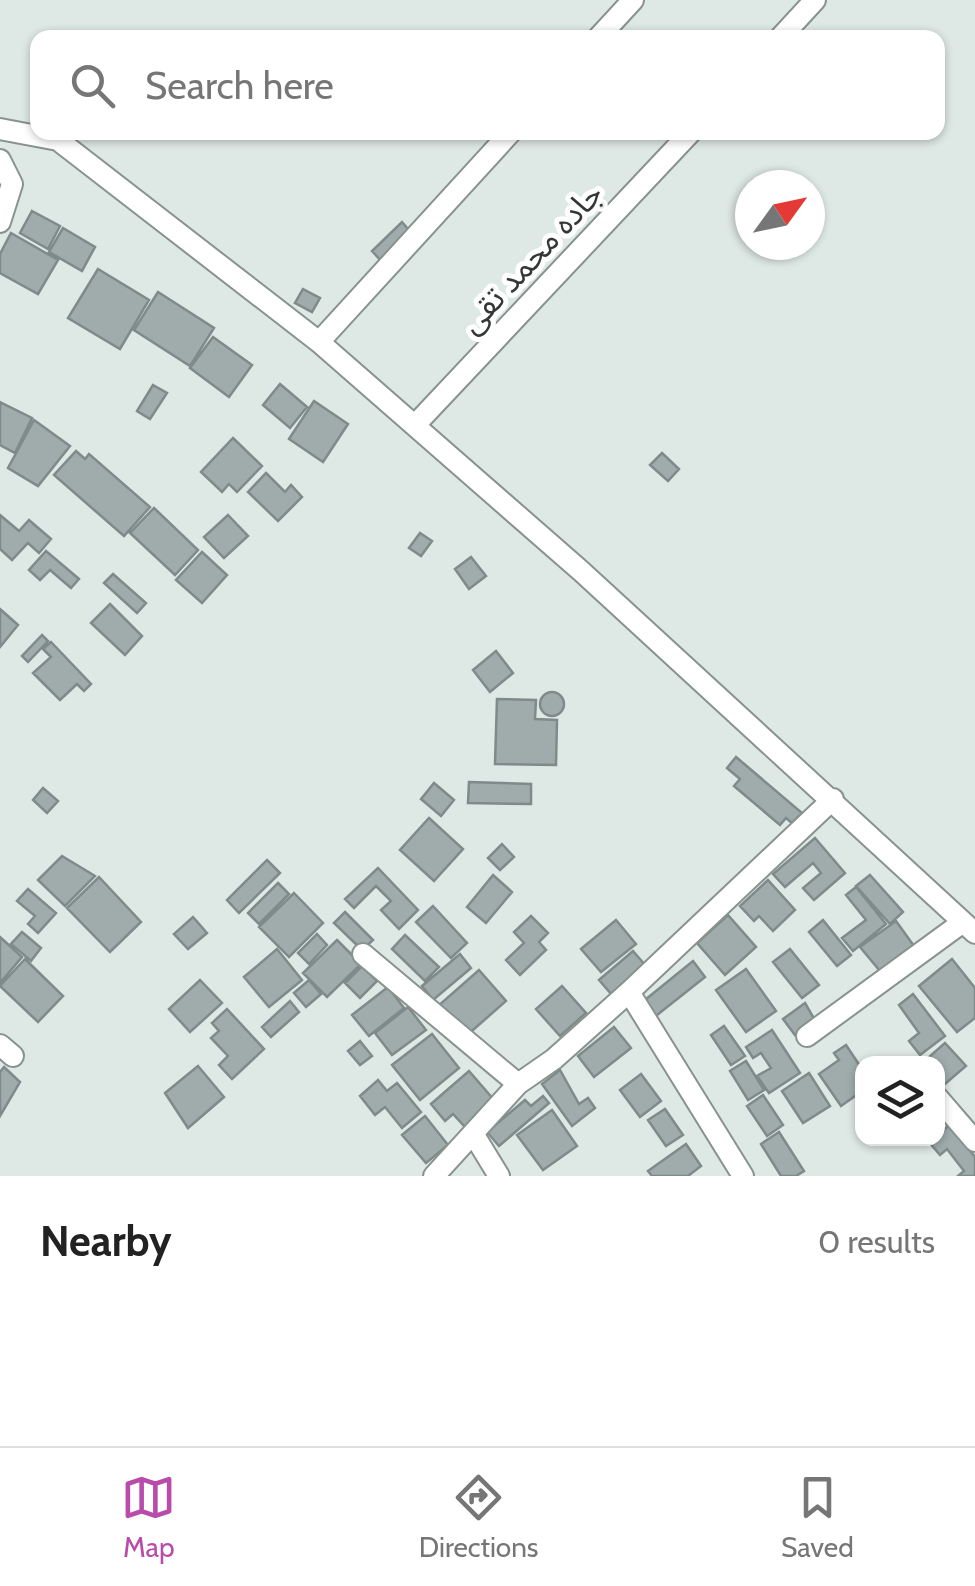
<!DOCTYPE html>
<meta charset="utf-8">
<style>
:root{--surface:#fff;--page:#f6f6f6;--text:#222;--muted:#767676;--line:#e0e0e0;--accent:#b94baa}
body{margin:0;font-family:Cabin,"Noto Sans Arabic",sans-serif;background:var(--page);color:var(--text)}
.controls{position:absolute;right:30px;bottom:30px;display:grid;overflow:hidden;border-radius:20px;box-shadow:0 2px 8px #0004}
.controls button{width:90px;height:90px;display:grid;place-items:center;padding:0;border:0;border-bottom:2px solid var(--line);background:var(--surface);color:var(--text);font:50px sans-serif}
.compass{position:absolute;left:735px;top:170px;width:90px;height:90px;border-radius:50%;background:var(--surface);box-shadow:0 2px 8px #0004;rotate:57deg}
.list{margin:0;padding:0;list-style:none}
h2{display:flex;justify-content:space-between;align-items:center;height:130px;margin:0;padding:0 40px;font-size:42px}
h2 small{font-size:32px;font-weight:400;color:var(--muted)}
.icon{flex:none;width:55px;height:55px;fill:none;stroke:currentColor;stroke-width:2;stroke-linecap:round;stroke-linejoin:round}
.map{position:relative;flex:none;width:975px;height:1176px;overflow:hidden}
.search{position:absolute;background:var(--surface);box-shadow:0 2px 8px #0004;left:30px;right:30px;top:30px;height:110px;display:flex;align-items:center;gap:25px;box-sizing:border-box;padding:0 35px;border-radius:20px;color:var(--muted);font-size:38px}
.sheet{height:270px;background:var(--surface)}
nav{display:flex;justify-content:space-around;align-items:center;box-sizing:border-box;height:140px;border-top:2px solid var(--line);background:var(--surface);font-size:28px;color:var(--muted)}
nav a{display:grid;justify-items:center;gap:5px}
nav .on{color:var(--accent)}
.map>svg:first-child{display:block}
.building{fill:#a0acac;stroke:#7f8a8a;stroke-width:2.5}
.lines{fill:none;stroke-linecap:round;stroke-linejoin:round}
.minor-casing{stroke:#89938e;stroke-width:24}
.minor{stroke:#fff;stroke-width:20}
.labels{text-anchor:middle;stroke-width:10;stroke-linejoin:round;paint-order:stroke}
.street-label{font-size:32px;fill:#333735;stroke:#fff}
</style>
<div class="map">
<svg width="975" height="1176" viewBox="0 0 975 1176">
<rect width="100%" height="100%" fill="#dee8e4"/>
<path class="building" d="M32 211 60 226 48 249 20 233Z
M402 222 413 235 383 263 372 251Z
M63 228 95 247 82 271 49 252Z
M11 233 58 260 38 294 0 273V254Z
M98 269 149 300 120 349 68 318Z
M303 289 320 298 312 312 295 303Z
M158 292 214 328 190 366 134 330Z
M213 337 252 365 229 397 190 368Z
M280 384 307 407 290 428 263 405Z
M153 385 167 393 150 419 137 411Z
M314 401 348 424 323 462 289 439Z
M0 402 32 418 15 453 0 445Z
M34 420 70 446 38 486 8 468Z
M233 438 262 466 237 492 229 484 222 492 201 472Z
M76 451 85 459 89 454 150 507 124 536 54 475Z
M662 453 679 469 668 481 650 465Z
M266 473 285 492 291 485 302 497 278 521 248 492Z
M154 508 198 550 175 575 130 533Z
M0 515 19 531 29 520 51 539 39 553 28 543 12 560 0 549Z
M228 515 248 536 224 558 204 537Z
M420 533 432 541 421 556 409 548Z
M46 551 79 579 71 588 50 570 40 580 29 570Z
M202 552 227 575 202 603 176 580Z
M471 557 486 576 469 589 455 569Z
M113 574 146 603 137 613 104 583Z
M110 604 142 636 125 655 91 623Z
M0 609 18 625 0 647Z
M42 635 48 641 28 662 22 656Z
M51 642 91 684 84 691 77 684 60 700 33 673 51 657 43 649Z
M496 651 513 673 490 692 473 670Z
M540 704a12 12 0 1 1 24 0a12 12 0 1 1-24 0Z
M497 699 536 700 535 719 557 720 556 765 495 764Z
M736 757 802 813 792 823 786 818 780 825 734 786 740 779 727 768Z
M469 782 531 784V804L468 803Z
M434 783 454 800 441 816 421 799Z
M43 788 58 801 47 813 33 800Z
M429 818 463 849 434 881 400 850Z
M815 838 845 873 814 900 803 888 821 873 813 863 785 887 773 874Z
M502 844 514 857 500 870 488 858Z
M62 856 95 876 65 906 38 880Z
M267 860 280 873 239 913 227 900Z
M378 868 418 910 399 929 381 910 391 901 376 886 354 908 345 899Z
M493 875 512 892 486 923 467 907Z
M870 875 903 912 890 924 856 886Z
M99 877 141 922 110 952 67 908Z
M768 880 795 910 773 931 759 916 754 921 740 906Z
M278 883 289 894 259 924 248 913Z
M856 887 886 924 853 951 842 938 866 920 846 895Z
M28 889 56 913 38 933 28 924 35 916 17 901Z
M294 893 323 923 289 957 259 927Z
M433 906 467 943 451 958 416 922Z
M345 912 373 940 362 950 334 923Z
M728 915 756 947 725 975 697 943Z
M531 916 548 933 539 942 546 950 520 975 506 960 524 943 514 932Z
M193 917 207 933 188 949 174 934Z
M616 920 636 944 601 972 581 949Z
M823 920 851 955 837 966 809 932Z
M896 921 914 946 880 971 860 947Z
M22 932 41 948 31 961 11 944Z
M317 934 327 945 309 964 298 953Z
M405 935 439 967 425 981 392 949Z
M0 937 22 957 0 983Z
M337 940 361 964 327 997 303 973Z
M277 949 302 980 269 1007 244 977Z
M790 949 819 985 802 998 773 962Z
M633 951 646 966 612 995 599 980Z
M460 954 471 968 433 1000 422 986Z
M25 959 63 996 38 1022 0 986Z
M952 959 975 988V1018L957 1032 919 986Z
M693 961 705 977 652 1019 640 1004Z
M362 966 377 981 360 998 345 983Z
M746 969 776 1011 746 1032 716 990Z
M479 970 506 1001 465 1037 438 1006Z
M200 980 222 1003 190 1032 169 1009Z
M309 980 321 994 306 1007 294 993Z
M562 986 586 1013 560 1036 536 1009Z
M388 987 404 1008 369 1036 352 1015Z
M913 994 945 1036 920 1055 909 1041 919 1033 899 1005Z
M290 1001 299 1012 271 1037 262 1027Z
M805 1003 816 1022 795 1035 783 1019Z
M408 1007 426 1030 392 1055 375 1033Z
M227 1009 264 1049 232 1079 219 1065 228 1056 211 1038 219 1031 212 1023Z
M724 1026 745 1056 731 1065 711 1035Z
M614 1027 631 1048 594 1077 578 1056Z
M772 1030 800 1073 769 1093 757 1076 771 1068 761 1053 753 1058 746 1047Z
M432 1034 459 1068 420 1100 392 1065Z
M360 1041 372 1056 360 1065 348 1051Z
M945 1043 966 1066 938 1090V1064H921Z
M846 1045 862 1069V1091L841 1106 819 1074 839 1060 834 1053Z
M746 1061 764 1090 748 1100 730 1071Z
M198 1066 224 1097 188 1128 165 1093Z
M4 1067 20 1082 0 1116V1072Z
M560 1070 579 1104 588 1098 595 1108 572 1126 542 1084Z
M469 1071 495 1101 465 1127 453 1114 445 1121 431 1104Z
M809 1073 830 1106 803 1123 782 1091Z
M641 1074 661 1101 640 1117 620 1090Z
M378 1080 387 1091 397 1083 421 1112 402 1128 385 1107 375 1115 360 1096Z
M763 1095 783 1125 767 1136 747 1106Z
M543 1096 549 1103 499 1146 487 1132 525 1100 531 1106Z
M665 1109 683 1135 666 1146 648 1120Z
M552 1110 577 1146 543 1170 517 1135Z
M425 1116 448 1145 426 1163 402 1135Z
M949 1124 975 1157V1176H958L964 1171 947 1149 940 1155 928 1141 938 1138Z
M779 1132 804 1171 796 1176H781L761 1144Z
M686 1144 701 1166 688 1176H652L648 1171Z"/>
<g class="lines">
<defs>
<path id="minor" d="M598 38 633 0
M780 38 815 0
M0 129 58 140 319 342 581 571 975 933
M0 160 12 184 0 222
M319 342 511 132
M415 425 691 132
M363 954 518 1084
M629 992 743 1176
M807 1036 963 922
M0 1045 13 1056
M938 1098 975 1141
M474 1135 499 1176
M434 1176 518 1084 554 1059 629 992 833 799"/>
</defs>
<use href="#minor" class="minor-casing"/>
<use href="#minor" class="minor"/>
</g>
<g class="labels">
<g class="street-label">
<text transform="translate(531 258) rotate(-47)" y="11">جاده محمد تقی</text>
</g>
</g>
</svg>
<div class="controls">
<button><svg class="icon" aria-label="layers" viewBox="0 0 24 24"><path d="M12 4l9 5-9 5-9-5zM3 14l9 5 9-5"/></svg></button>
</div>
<svg class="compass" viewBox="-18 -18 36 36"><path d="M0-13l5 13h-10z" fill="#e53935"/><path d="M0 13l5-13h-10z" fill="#767676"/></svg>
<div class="search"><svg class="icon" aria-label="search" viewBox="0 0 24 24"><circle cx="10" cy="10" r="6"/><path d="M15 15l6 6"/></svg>Search here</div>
</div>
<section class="sheet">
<h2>Nearby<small>0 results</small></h2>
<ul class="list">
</ul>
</section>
<nav>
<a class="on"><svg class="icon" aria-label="map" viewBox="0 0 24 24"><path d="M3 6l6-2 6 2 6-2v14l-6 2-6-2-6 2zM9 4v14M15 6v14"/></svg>Map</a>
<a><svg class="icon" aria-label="directions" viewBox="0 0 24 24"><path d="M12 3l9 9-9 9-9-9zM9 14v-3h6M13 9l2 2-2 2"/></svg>Directions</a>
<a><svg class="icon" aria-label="saved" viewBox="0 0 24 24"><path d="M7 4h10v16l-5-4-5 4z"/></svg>Saved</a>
</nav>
